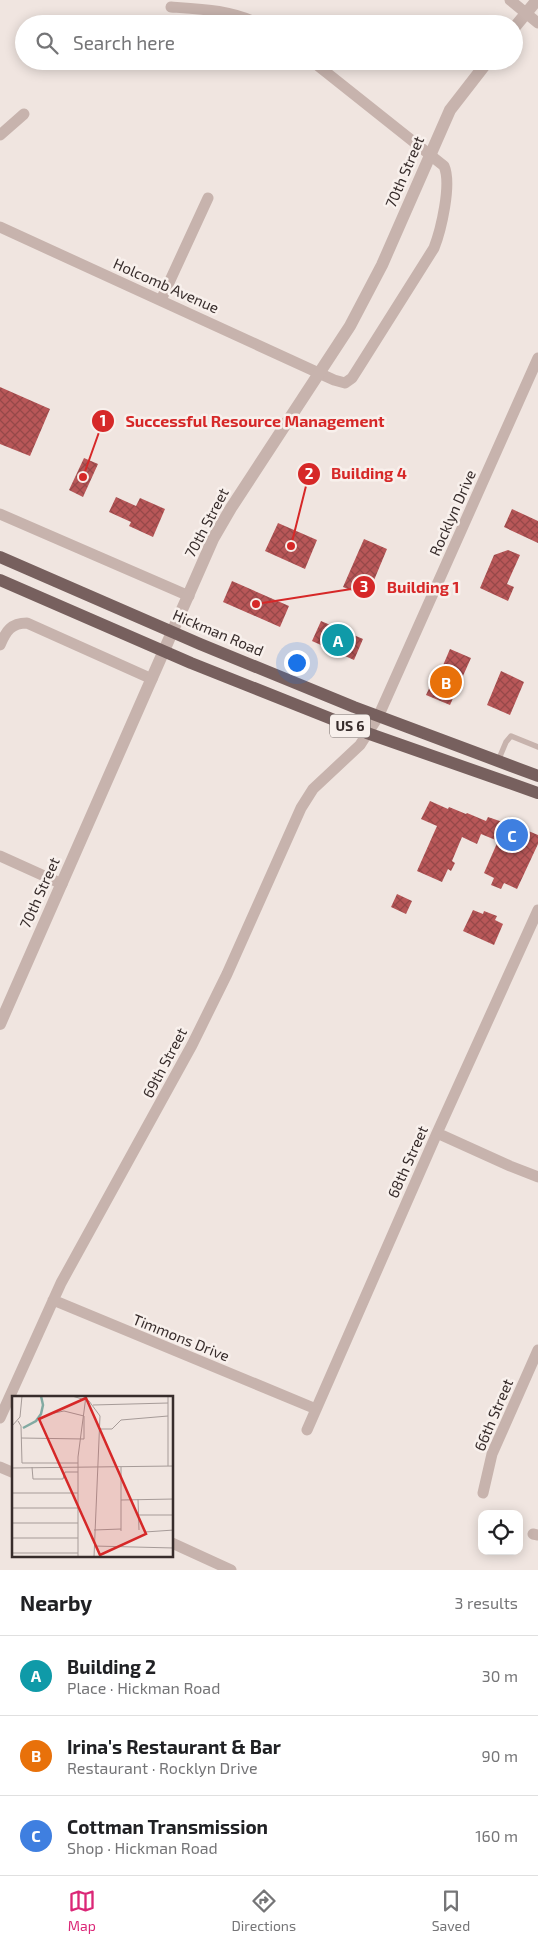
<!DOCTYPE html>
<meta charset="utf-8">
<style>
:root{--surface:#fff;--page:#f2f2f2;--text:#202124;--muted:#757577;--line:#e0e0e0;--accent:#db2777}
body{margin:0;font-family:"Exo 2",sans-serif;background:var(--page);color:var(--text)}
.controls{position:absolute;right:15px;bottom:15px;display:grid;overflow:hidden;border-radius:10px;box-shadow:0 2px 12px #0003}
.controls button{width:45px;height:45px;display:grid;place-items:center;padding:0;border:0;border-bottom:1px solid var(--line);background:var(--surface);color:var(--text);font:25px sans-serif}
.you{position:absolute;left:296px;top:662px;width:18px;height:18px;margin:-12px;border:4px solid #fff;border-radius:50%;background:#1a73e8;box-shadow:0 0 0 8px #1a73e833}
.badge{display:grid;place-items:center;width:32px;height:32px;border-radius:50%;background:var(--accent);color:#fff;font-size:16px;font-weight:700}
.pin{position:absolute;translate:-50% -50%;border:2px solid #fff;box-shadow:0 1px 5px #0006}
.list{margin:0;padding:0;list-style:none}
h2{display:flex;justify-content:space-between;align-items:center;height:65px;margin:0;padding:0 20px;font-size:21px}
h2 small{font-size:16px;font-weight:400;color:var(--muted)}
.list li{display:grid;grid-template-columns:32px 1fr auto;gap:15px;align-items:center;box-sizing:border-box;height:80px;padding:0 20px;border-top:1px solid var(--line)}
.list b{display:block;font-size:19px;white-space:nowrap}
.list p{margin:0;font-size:16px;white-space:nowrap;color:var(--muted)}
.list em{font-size:16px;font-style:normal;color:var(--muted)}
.icon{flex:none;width:28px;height:28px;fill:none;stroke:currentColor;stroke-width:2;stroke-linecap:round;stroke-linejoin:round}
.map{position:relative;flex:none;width:538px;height:1570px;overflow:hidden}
.search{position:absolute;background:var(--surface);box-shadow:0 2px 12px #0003;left:15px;right:15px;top:15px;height:55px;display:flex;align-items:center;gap:12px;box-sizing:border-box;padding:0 18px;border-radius:28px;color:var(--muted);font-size:19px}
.sheet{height:305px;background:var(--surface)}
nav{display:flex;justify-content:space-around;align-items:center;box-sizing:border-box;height:70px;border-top:1px solid var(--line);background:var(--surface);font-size:14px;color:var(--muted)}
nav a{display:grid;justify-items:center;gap:2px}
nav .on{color:var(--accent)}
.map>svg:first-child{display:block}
.building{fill:url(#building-cross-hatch)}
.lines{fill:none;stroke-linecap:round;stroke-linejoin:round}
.service{stroke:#c7b3ad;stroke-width:5.5}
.minor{stroke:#c7b3ad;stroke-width:11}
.tertiary{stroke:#c7b3ad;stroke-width:12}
.primary{stroke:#77605e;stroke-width:12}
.labels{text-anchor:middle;stroke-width:5;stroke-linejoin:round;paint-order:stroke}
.shield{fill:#f8f0ec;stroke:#716765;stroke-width:1}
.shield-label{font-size:14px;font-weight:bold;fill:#372c2b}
.street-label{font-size:15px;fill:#372c2b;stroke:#f8f0ec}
.inset-river{fill:none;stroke:#82aaa2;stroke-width:2.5}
.inset-road{fill:none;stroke:#a69b98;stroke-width:1}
.view{fill:#d62828;fill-opacity:0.15;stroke:#d62828;stroke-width:2.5}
.inset-edge{fill:none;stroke:#372c2b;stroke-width:2.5}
.leader{fill:none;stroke:#d62828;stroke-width:2}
.callout-dot{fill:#d62828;stroke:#f8f0ec;stroke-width:2}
.mark-label{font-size:15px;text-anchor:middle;font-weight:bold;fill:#fff}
.callout-label{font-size:16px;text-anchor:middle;font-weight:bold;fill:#d62828;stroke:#f8f0ec;stroke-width:5;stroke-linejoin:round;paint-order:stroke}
</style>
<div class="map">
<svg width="538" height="1570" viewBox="0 0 538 1570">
<defs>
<pattern id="building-cross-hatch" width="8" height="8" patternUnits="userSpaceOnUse" patternTransform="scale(1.25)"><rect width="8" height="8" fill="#b85758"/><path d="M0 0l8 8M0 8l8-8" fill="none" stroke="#964849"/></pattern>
</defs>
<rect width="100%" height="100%" fill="#f0e5e0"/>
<path class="building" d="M0 387 50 409 30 456 0 444Z
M84 458 98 464 83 497 69 490Z
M116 497 136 506 140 498 165 509 153 537 129 526 131 522 109 512Z
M512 509 538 521V543L504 527Z
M278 523 317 540 305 569 265 551Z
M364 539 387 549 367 597 343 587Z
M508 550 520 555 507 584 514 587 508 601 480 588 494 555Z
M232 581 289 606 280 627 223 602Z
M321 621 363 639 354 660 312 641Z
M450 649 471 658 450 705 426 695 438 669 441 670Z
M501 671 524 682 510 715 487 705Z
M430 801 448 809 449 807 466 814 467 813 486 821 488 817 514 826V825L538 835V844L517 889 504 883 501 889 491 885 494 878 484 873 498 841 481 834 477 844 462 837 452 861 455 863 451 871 448 869 442 882 417 871 437 826 421 819Z
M397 894 412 901 406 914 391 907Z
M473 910 483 914 484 911 497 916 495 920 503 924 494 945 463 931Z"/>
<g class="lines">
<path class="service" d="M498 761 506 742 511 736 538 747"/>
<path class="minor" d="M510 0 538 23
M171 7C202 9 231 10 259 24
M0 135 24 114
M0 227 334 380 345 383 352 378 359 367 434 248C441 230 452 184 444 166L312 61
M161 300 208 198
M0 514 189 596
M0 645C6 631 11 623 27 623L152 679
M0 856 62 884
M437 1133 510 1166 538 1177
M53 1300 316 1409
M0 1418 61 1283 192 1045 227 974 301 808 313 789 360 745 378 717 538 358
M307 1430 437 1133 538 910
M0 1467 14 1473
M483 1493 492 1454 538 1350
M533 1534 538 1535
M172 1543 231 1570"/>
<path class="tertiary" d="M514 28 537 0
M0 1024 213 539 231 508 350 326 382 265 450 110 488 61"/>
<path class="primary" d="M0 557 200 644 354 707 538 776
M0 580 191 663 367 733 538 793"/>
</g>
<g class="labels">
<rect class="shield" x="330" y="714.5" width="40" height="23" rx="4"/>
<g class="shield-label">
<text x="350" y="731">US 6</text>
</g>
<g class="street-label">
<text transform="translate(405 172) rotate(-67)" y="5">70th Street</text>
<text transform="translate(166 286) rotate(24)" y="5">Holcomb Avenue</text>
<text transform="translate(453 513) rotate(-66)" y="5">Rocklyn Drive</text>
<text transform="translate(207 523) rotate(-62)" y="5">70th Street</text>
<text transform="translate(218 633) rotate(23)" y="5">Hickman Road</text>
<text transform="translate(40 893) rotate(-66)" y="5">70th Street</text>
<text transform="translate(165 1063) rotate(-62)" y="5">69th Street</text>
<text transform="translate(408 1162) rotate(-66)" y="5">68th Street</text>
<text transform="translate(181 1338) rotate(22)" y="5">Timmons Drive</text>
<text transform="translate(494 1415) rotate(-67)" y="5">66th Street</text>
</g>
</g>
<g transform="translate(12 1396)">
<rect width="161" height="161" fill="#f0e5e0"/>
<path class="inset-river" d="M11 32 24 25 29 18 31 9 29 0"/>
<path class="inset-road" d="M60 0 77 5 88 20 82 161M81 9 156 7M6 25 9 30 10 67H66M0 30 8 21 10 0M87 33H100L109 24 156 20M9 42 72 43V20L52 15 42 17M156 70V0M20 71 21 83H51L53 76H66M109 71V135M0 72 162 70M0 97H66M126 103 127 134M109 104 162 103M0 112H66M126 119H162M0 127H66M82 134 109 133M133 136 162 134M0 142H66M82 150 162 152M0 157H66M66 161V61L74 0"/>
<path class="view" d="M74 2 134 138 88 159 27 23Z"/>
<rect width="161" height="161" class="inset-edge"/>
</g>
<path class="leader" d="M83 477L103 421M291 546L309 474M256 604L364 587"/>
<g class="callout-dot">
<circle cx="83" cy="477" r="5"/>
<circle cx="291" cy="546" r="5"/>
<circle cx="256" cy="604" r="5"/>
<circle cx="103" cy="421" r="12"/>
<circle cx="309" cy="474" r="12"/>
<circle cx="364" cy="587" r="12"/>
</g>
<g class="mark-label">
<text x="103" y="426">1</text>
<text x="309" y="479">2</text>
<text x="364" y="592">3</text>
</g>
<g class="callout-label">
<text x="255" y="427">Successful Resource Management</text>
<text x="369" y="479">Building 4</text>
<text x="423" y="593">Building 1</text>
</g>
</svg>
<div class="controls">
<button><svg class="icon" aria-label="locate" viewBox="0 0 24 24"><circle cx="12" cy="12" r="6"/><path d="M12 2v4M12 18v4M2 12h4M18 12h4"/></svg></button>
</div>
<div class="you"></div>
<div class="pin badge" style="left:338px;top:640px;background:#0f9aa8">A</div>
<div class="pin badge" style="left:446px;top:682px;background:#e8710a">B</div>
<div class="pin badge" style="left:512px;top:835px;background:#3f7fe0">C</div>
<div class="search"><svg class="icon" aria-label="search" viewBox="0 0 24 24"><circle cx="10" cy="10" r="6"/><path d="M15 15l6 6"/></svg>Search here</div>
</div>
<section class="sheet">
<h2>Nearby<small>3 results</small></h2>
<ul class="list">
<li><span class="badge" style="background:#0f9aa8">A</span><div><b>Building 2</b><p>Place · Hickman Road</p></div><em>30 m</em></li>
<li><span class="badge" style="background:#e8710a">B</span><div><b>Irina's Restaurant &amp; Bar</b><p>Restaurant · Rocklyn Drive</p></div><em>90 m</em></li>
<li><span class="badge" style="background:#3f7fe0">C</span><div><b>Cottman Transmission</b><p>Shop · Hickman Road</p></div><em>160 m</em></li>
</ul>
</section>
<nav>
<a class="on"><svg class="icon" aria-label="map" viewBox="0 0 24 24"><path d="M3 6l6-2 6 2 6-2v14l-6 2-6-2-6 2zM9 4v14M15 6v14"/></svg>Map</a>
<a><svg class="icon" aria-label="directions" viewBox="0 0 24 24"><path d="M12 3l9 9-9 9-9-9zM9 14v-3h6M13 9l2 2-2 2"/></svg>Directions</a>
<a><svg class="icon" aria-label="saved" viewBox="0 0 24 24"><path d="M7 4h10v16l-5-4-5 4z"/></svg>Saved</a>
</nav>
